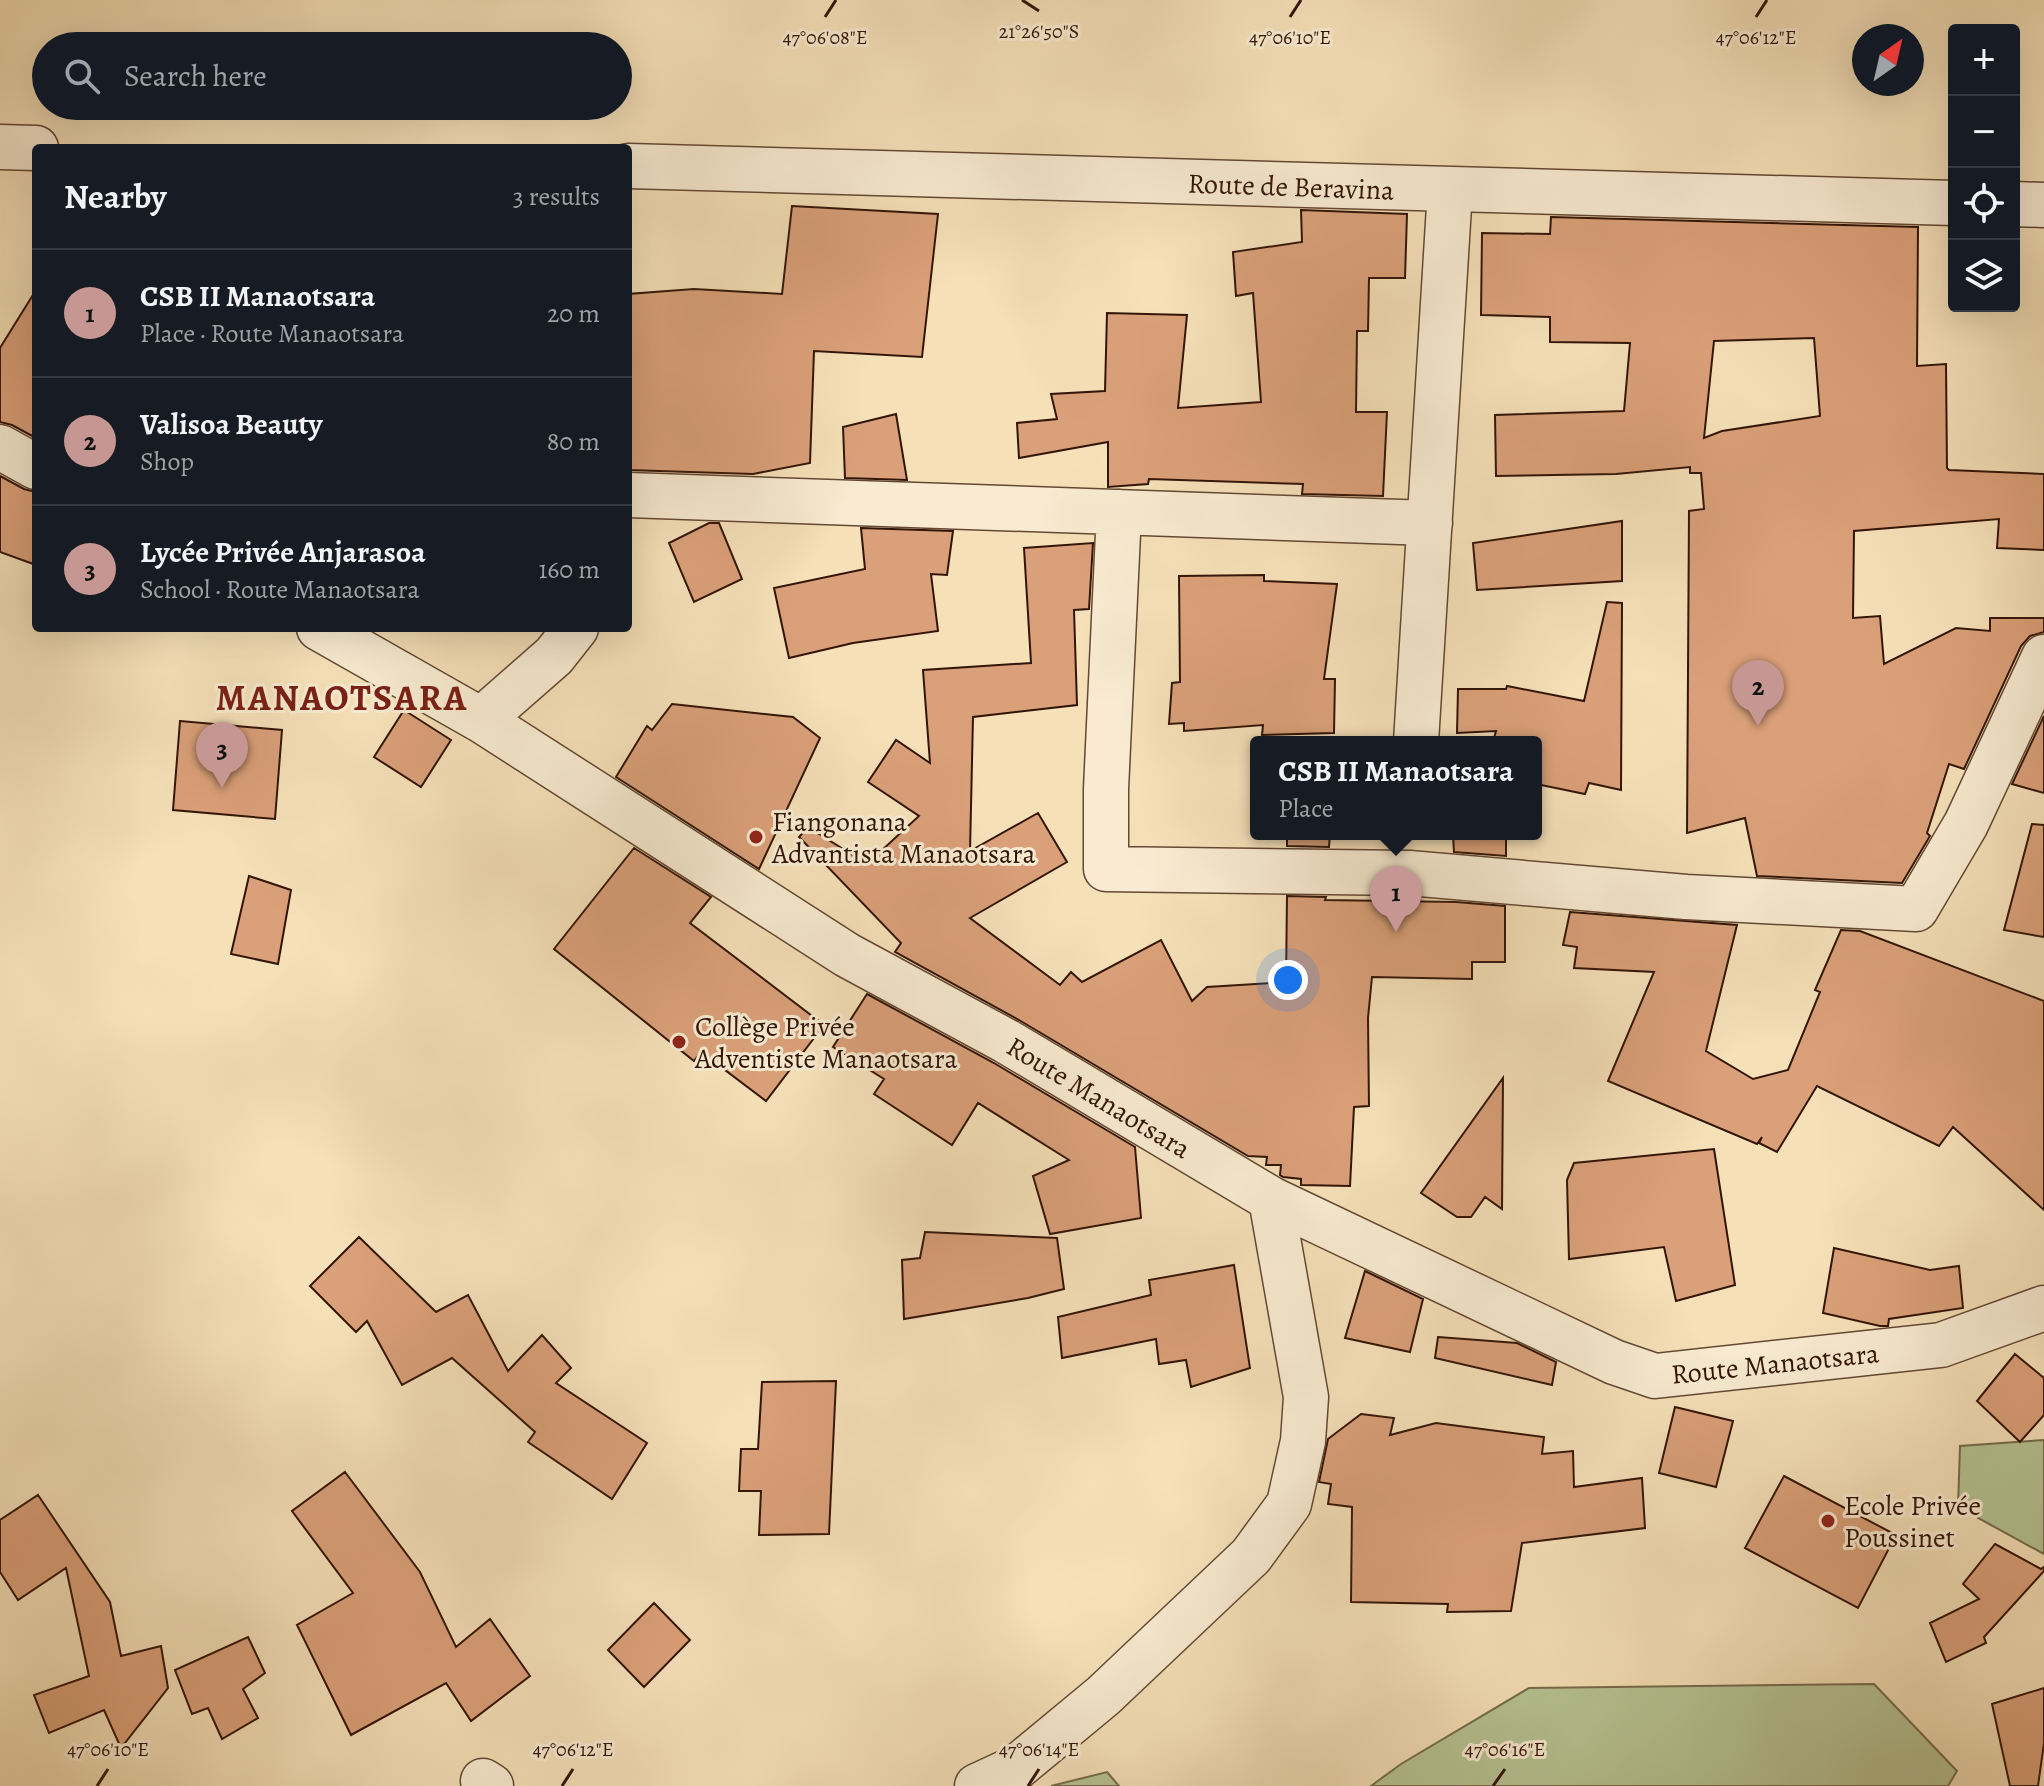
<!DOCTYPE html>
<meta charset="utf-8">
<style>
:root{--surface:#171b24;--page:#20242c;--text:#f1f3f6;--muted:#9ea1a6;--line:#363941;--accent:#c59692}
body{margin:0;font-family:Alegreya,serif;background:var(--page);color:var(--text)}
.controls{position:absolute;right:24px;top:24px;display:grid;overflow:hidden;border-radius:8px;box-shadow:0 8px 32px #0002}
.controls button{width:72px;height:72px;display:grid;place-items:center;padding:0;border:0;border-bottom:2px solid var(--line);background:var(--surface);color:var(--text);font:40px sans-serif}
.compass{position:absolute;left:1852px;top:24px;width:72px;height:72px;border-radius:50%;background:var(--surface);box-shadow:0 8px 32px #0002;rotate:34deg}
.you{position:absolute;left:1288px;top:980px;width:28px;height:28px;margin:-20px;border:6px solid #fff;border-radius:50%;background:#1a73e8;box-shadow:0 0 0 12px #1a73e833}
.badge{display:grid;place-items:center;width:52px;height:52px;border-radius:50%;background:var(--accent);color:#111;font-size:26px;font-weight:700}
.pin{position:absolute;translate:-50% -66px;filter:drop-shadow(0 2px 4px #0008)}
.pin::after{content:'';position:absolute;top:42px;width:28px;height:24px;background:inherit;clip-path:polygon(0 0,100% 0,50% 100%)}
.popup{position:absolute;left:1250px;top:736px;width:292px;height:104px;box-sizing:border-box;display:grid;place-content:center;border-radius:8px;background:var(--surface);filter:drop-shadow(0 2px 6px #0005);font-size:26px;white-space:nowrap;color:var(--muted)}
.popup b{font-size:30px;color:var(--text)}
.popup::after{content:'';position:absolute;left:50%;top:100%;margin-left:-16px;border:16px solid transparent;border-top-color:var(--surface)}
.list{margin:0;padding:0;list-style:none}
h2{display:flex;justify-content:space-between;align-items:center;height:104px;margin:0;padding:0 32px;font-size:34px}
h2 small{font-size:26px;font-weight:400;color:var(--muted)}
.list li{display:grid;grid-template-columns:52px 1fr auto;gap:24px;align-items:center;box-sizing:border-box;height:128px;padding:0 32px;border-top:2px solid var(--line)}
.list b{display:block;font-size:30px;white-space:nowrap}
.list p{margin:0;font-size:26px;white-space:nowrap;color:var(--muted)}
.list em{font-size:26px;font-style:normal;color:var(--muted)}
.icon{flex:none;width:44px;height:44px;fill:none;stroke:currentColor;stroke-width:2;stroke-linecap:round;stroke-linejoin:round}
.map{position:relative;flex:none;width:2044px;height:1786px;overflow:hidden}
.search{position:absolute;background:var(--surface);box-shadow:0 8px 32px #0002;left:32px;top:32px;width:600px;height:88px;display:flex;align-items:center;gap:20px;box-sizing:border-box;padding:0 28px;border-radius:44px;color:var(--muted);font-size:30px}
.panel{position:absolute;background:var(--surface);box-shadow:0 8px 32px #0002;left:32px;top:144px;width:600px;height:488px;border-radius:8px}
.map>svg:first-child{display:block}
.green{fill:#b6c393;stroke:#746c4d;stroke-width:2}
.building{fill:#daa079;stroke:#331507;stroke-width:2;fill-rule:evenodd}
.lines{fill:none;stroke-linecap:round;stroke-linejoin:round}
.minor-casing{stroke:#644833;stroke-width:47}
.tertiary-casing{stroke:#644833;stroke-width:47}
.minor{stroke:#f8ebd1;stroke-width:44}
.tertiary{stroke:#f8ebd1;stroke-width:44}
.ticks{fill:none;stroke:#331507;stroke-width:3}
.poi-dot{fill:#8f2418;stroke:#f8ebd1;stroke-width:3}
.labels{text-anchor:middle;stroke-width:6;stroke-linejoin:round;paint-order:stroke}
.street-label{font-size:28px;fill:#331507;stroke:#f8ebd1}
.poi-label{font-size:28px;fill:#331507;stroke:#f8ebd1;text-anchor:start}
.district-label{font-size:36px;font-weight:bold;letter-spacing:2px;fill:#7a1f14;stroke:#f8ebd1}
.ticks-label{font-size:20px;text-anchor:middle;fill:#331507;stroke:#f8ebd1;stroke-width:6;stroke-linejoin:round;paint-order:stroke}
</style>
<div class="map">
<svg width="2044" height="1786" viewBox="0 0 2044 1786">
<rect width="100%" height="100%" fill="#f5e0b8"/>
<filter id="stains"><feTurbulence type="fractalNoise" baseFrequency=".0025" numOctaves="4"/><feColorMatrix values="0 0 0 0 .2 0 0 0 0 .09 0 0 0 0 .02 0 0 0 .5 -.17"/></filter>
<radialGradient id="worn" r=".72"><stop offset=".6" stop-color="#630" stop-opacity="0"/><stop offset="1" stop-color="#630" stop-opacity=".3"/></radialGradient>
<path class="green" d="M2044 1440V1554L1958 1507 1960 1446Z
M1874 1684 1957 1771 1948 1786H1371L1401 1764 1529 1688Z
M1107 1772 1119 1786H1051Z"/>
<path class="building" d="M792 206 938 214 922 357 814 351 810 463 753 474 628 470V294L694 289 782 294Z
M1301 210 1407 214 1405 278H1369L1368 331H1357L1356 412H1387L1383 496 1302 494 1303 484 1149 479 1148 484 1108 487V442L1019 458 1017 423 1057 419 1051 394 1105 391 1107 313 1187 315 1178 408 1261 402 1253 293 1236 296 1233 252 1302 242Z
M1551 217 1918 227 1917 366 1946 364 1947 468 1949 470 2044 474V550L1997 548 1999 519 1854 531 1853 618 1880 616 1884 664 1956 628 1990 631V618H2044V632L2030 636 2021 646 1964 769 1949 764 1927 833 1930 836 1902 883 1757 876 1745 818 1687 833 1689 511 1704 509 1701 473H1690V467L1616 474 1496 476 1495 415 1624 411 1630 343 1550 342V317L1481 315 1482 233 1550 234ZM1814 338 1820 416 1722 431 1704 438 1714 341Z
M36 290V438L12 425 0 422V348Z
M896 414 907 480 845 478 843 427Z
M0 476 24 489 36 492V565L0 552Z
M1622 521V581L1477 590 1473 543Z
M709 523H719L742 579 694 602 669 543Z
M861 528 953 531 947 575 931 574 938 631 853 643 789 658 774 588 865 569Z
M1093 543 1089 609 1074 610 1077 705 973 717 970 851 1038 813 1067 862 970 918 1060 985 1071 972 1082 982 1161 940 1192 1001 1207 987 1286 982 1287 896 1326 897 1325 900 1456 902 1505 906V962H1472V979L1372 977 1368 1018 1369 1106 1354 1107 1350 1186 1301 1185V1179L1283 1177 1280 1175 1281 1165H1266L1267 1157 1248 1156 1019 1020 895 952 901 943 799 837 808 827 867 864 919 816 868 782 896 740 930 763 923 670 1031 663 1024 548Z
M1264 575V581L1337 584 1324 679H1335L1334 733 1262 735 1263 725 1184 731V723L1169 724 1172 683 1180 682 1179 576Z
M1607 602 1622 603 1621 790 1589 783 1585 794 1536 784V742H1493L1496 731 1457 733 1458 689H1506L1507 686 1584 701Z
M672 704 793 717 820 738 759 869 616 777 647 726 652 730Z
M404 710 451 740 421 787 374 757Z
M2044 716V793L2012 784Z
M180 721 282 730 275 819 173 810Z
M2032 824 2044 825V937L2004 930Z
M1287 834H1330L1329 847 1287 846Z
M1453 834H1506V856L1454 852Z
M634 848 711 897 690 923 824 1025 766 1101 701 1052 694 1061 554 949Z
M249 876 291 890 278 964 231 954Z
M1570 912 1737 925 1706 1051 1753 1079 1788 1070 1820 992 1815 990 1841 930 1860 931 2044 1001V1210L1953 1127 1939 1146 1817 1086 1777 1152 1759 1143 1762 1137 1757 1144 1608 1081 1654 972 1574 968 1577 947 1563 945Z
M867 994 994 1063 1135 1147 1141 1218 1050 1234 1033 1176 1069 1160 978 1103 952 1145 874 1094 884 1079 833 1047Z
M1503 1078 1502 1209 1485 1197 1471 1217H1457L1421 1193Z
M1714 1149 1735 1285 1676 1301 1664 1247 1569 1259 1567 1180 1574 1163Z
M925 1232 1057 1238 1064 1289 1028 1298 904 1319 902 1260 920 1258Z
M359 1237 436 1312 468 1295 508 1371 542 1335 571 1368 556 1383 647 1443 612 1499 528 1442 535 1432 452 1358 402 1385 367 1321 356 1332 310 1286Z
M1834 1248 1930 1270 1959 1266 1963 1308 1889 1319 1888 1326H1880L1823 1313Z
M1234 1265 1250 1368 1191 1387 1186 1360 1159 1364 1156 1339 1062 1358 1058 1317 1151 1295 1149 1280Z
M1365 1271 1423 1299 1410 1352 1345 1338Z
M1438 1337 1517 1343 1556 1362 1552 1385 1435 1358Z
M2015 1354 2044 1378V1415L2020 1442 1977 1401Z
M836 1381 829 1534 759 1535 761 1491H739L741 1449H758L762 1382Z
M1675 1407 1733 1421 1716 1487 1659 1473Z
M1361 1414 1394 1418 1390 1435 1436 1423 1544 1437 1542 1454 1573 1451 1574 1487 1642 1478 1645 1528 1522 1543 1511 1611 1447 1612 1448 1604 1351 1602 1352 1507 1328 1504 1331 1484 1319 1482 1328 1439Z
M345 1472 420 1572 456 1647 490 1619 530 1676 471 1721 446 1683 351 1735 297 1625 353 1593 292 1511Z
M1784 1476 1896 1535 1858 1608 1745 1548Z
M38 1495 110 1602 121 1656 161 1646 168 1688 121 1748 104 1710 49 1733 34 1695 89 1676 66 1568 18 1600 0 1572V1520Z
M1995 1544 2041 1569 2044 1567V1571L1984 1637 1986 1643 1946 1662 1930 1623 1979 1599 1963 1584Z
M654 1603 690 1640 644 1687 608 1650Z
M248 1637 265 1673 243 1689 258 1718 222 1739 208 1708 192 1714 175 1670Z
M2044 1688V1743L2038 1786H2010L1992 1704Z"/>
<g class="lines">
<defs>
<path id="minor" d="M0 447 36 467
M628 495 1430 523
M1119 512 1106 789V869L1409 873 1686 897 1916 909 1966 824 2044 657
M319 628 481 720 847 955 1006 1041 1271 1199 1614 1362 1655 1376 1941 1345 2044 1308
M481 720 554 656 576 628
M1416 742 1450 190
M483 1781 491 1786
M977 1786 1016 1768 1103 1696 1251 1556 1289 1504 1303 1441 1306 1397 1271 1199"/>
<path id="tertiary" d="M0 147 36 148
M628 166 1954 203
M2014 204 2044 205"/>
</defs>
<use href="#minor" class="minor-casing"/>
<use href="#tertiary" class="tertiary-casing"/>
<use href="#minor" class="minor"/>
<use href="#tertiary" class="tertiary"/>
</g>
<path class="ticks" d="M1022 0 1039 11M825 17 836 0M1290 17 1301 0M1756 17 1767 0M97 1786 108 1769M562 1786 573 1769M1028 1786 1039 1769M1493 1786 1505 1769"/>
<g class="poi-dot">
<circle cx="756" cy="837" r="8"/>
<circle cx="679" cy="1042" r="8"/>
<circle cx="1828" cy="1521" r="8"/>
</g>
<g class="labels">
<g class="street-label">
<text transform="translate(1291 186) rotate(2)" y="10">Route de Beravina</text>
<text transform="translate(1099 1097) rotate(31)" y="10">Route Manaotsara</text>
<text transform="translate(1775 1363) rotate(-6)" y="10">Route Manaotsara</text>
</g>
<g class="poi-label">
<text x="772" y="831">Fiangonana<tspan x="772" dy="32">Advantista Manaotsara</tspan></text>
<text x="695" y="1036">Collège Privée<tspan x="695" dy="32">Adventiste Manaotsara</tspan></text>
<text x="1844" y="1515">Ecole Privée<tspan x="1844" dy="32">Poussinet</tspan></text>
</g>
<g class="district-label">
<text x="342" y="710">MANAOTSARA</text>
</g>
</g>
<g class="ticks-label">
<text x="1039" y="38">21°26'50"S</text>
<text x="825" y="44">47°06'08"E</text>
<text x="1290" y="44">47°06'10"E</text>
<text x="1756" y="44">47°06'12"E</text>
<text x="108" y="1756">47°06'10"E</text>
<text x="573" y="1756">47°06'12"E</text>
<text x="1039" y="1756">47°06'14"E</text>
<text x="1505" y="1756">47°06'16"E</text>
</g>
<rect width="100%" height="100%" filter="url(#stains)"/>
<rect width="100%" height="100%" fill="url(#worn)"/>
</svg>
<div class="controls">
<button>+</button>
<button>−</button>
<button><svg class="icon" aria-label="locate" viewBox="0 0 24 24"><circle cx="12" cy="12" r="6"/><path d="M12 2v4M12 18v4M2 12h4M18 12h4"/></svg></button>
<button><svg class="icon" aria-label="layers" viewBox="0 0 24 24"><path d="M12 4l9 5-9 5-9-5zM3 14l9 5 9-5"/></svg></button>
</div>
<svg class="compass" viewBox="-18 -18 36 36"><path d="M0-13l5 13h-10z" fill="#e53935"/><path d="M0 13l5-13h-10z" fill="#9ea1a6"/></svg>
<div class="you"></div>
<div class="pin badge" style="left:1396px;top:932px">1</div>
<div class="popup"><b>CSB II Manaotsara</b>Place</div>
<div class="pin badge" style="left:1758px;top:726px">2</div>
<div class="pin badge" style="left:222px;top:788px">3</div>
<div class="search"><svg class="icon" aria-label="search" viewBox="0 0 24 24"><circle cx="10" cy="10" r="6"/><path d="M15 15l6 6"/></svg>Search here</div>
<section class="panel">
<h2>Nearby<small>3 results</small></h2>
<ul class="list">
<li><span class="badge">1</span><div><b>CSB II Manaotsara</b><p>Place · Route Manaotsara</p></div><em>20 m</em></li>
<li><span class="badge">2</span><div><b>Valisoa Beauty</b><p>Shop</p></div><em>80 m</em></li>
<li><span class="badge">3</span><div><b>Lycée Privée Anjarasoa</b><p>School · Route Manaotsara</p></div><em>160 m</em></li>
</ul>
</section>
</div>
